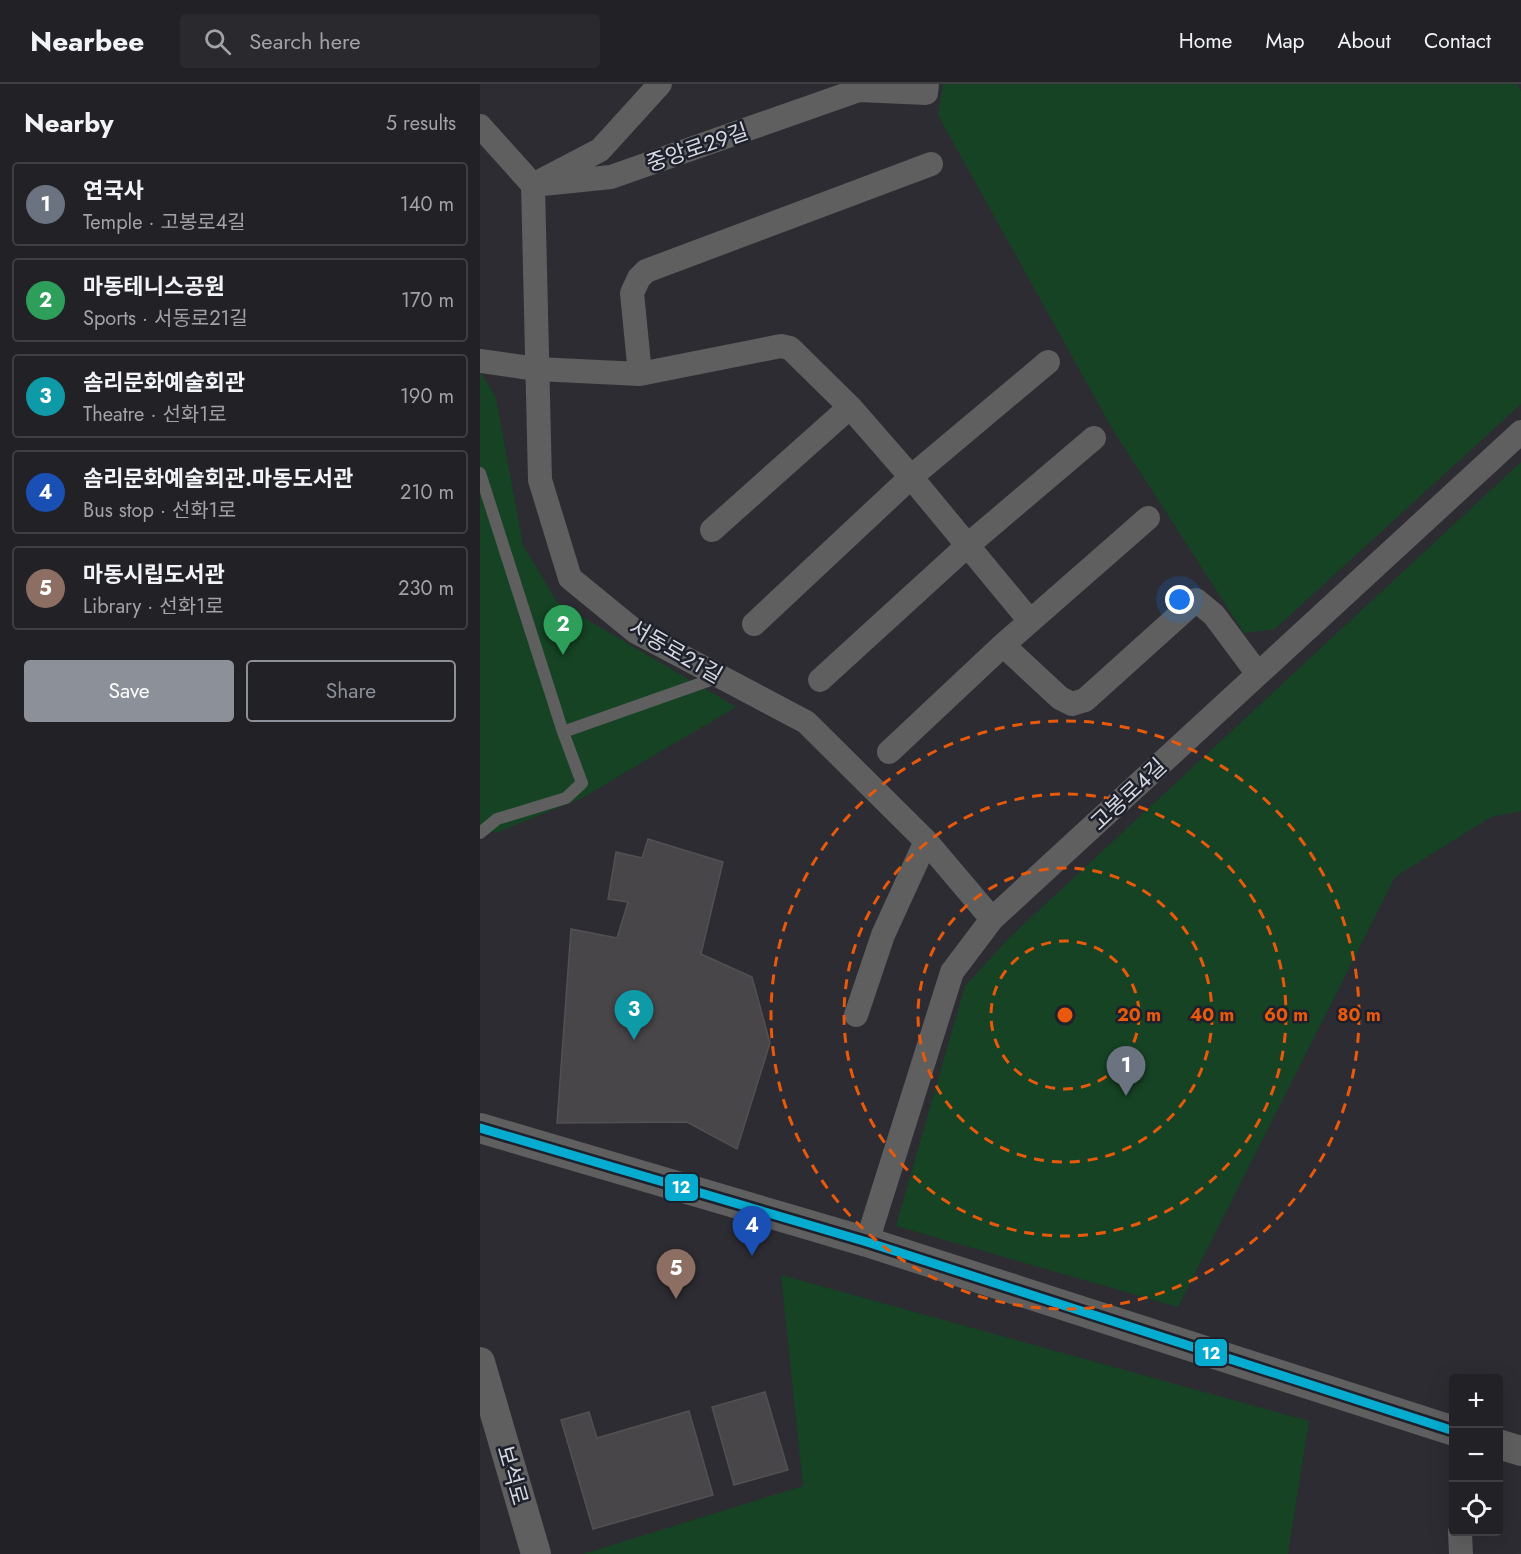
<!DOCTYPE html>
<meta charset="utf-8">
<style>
:root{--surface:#212126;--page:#29292e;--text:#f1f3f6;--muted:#a2a3a7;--line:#3e3e43;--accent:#8c9099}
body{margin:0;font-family:Jost,"Noto Sans KR",sans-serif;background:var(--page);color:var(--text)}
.controls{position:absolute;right:18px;bottom:18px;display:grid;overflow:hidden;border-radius:6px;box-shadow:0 6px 24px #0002}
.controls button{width:54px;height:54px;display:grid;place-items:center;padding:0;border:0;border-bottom:2px solid var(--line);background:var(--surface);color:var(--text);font:30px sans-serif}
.you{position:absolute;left:700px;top:516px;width:21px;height:21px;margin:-15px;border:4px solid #fff;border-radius:50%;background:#1a73e8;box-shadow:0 0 0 9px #1a73e833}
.badge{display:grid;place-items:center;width:39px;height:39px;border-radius:50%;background:var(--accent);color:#fff;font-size:20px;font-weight:700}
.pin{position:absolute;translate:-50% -50px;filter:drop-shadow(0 2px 3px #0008)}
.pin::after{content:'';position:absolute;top:32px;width:21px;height:18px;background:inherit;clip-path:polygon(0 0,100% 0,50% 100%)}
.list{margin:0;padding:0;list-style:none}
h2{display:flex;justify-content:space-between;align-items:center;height:78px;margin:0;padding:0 24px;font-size:26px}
h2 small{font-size:20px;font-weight:400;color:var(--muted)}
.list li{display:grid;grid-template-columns:39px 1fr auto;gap:18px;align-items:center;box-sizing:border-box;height:84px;margin:0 12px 12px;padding:0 12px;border:2px solid var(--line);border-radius:6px}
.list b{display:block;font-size:22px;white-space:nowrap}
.list p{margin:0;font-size:20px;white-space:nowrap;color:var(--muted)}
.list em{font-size:20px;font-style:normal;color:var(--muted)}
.actions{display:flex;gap:12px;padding:18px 24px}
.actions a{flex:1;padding:14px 0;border:2px solid var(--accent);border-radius:6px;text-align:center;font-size:21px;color:var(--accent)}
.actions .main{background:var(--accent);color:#fff}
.icon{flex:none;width:33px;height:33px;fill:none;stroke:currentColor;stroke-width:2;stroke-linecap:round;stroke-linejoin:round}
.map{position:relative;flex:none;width:1041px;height:1470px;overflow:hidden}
header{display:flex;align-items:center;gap:36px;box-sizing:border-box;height:84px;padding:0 30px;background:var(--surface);border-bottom:2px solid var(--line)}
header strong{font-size:28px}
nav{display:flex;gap:33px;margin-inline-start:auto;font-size:21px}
.search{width:420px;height:54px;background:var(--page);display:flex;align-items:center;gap:15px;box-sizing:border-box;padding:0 21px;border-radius:6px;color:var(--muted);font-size:22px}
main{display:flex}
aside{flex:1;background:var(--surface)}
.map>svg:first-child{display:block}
.green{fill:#164324}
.building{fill:#494649;stroke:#535051;stroke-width:1.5}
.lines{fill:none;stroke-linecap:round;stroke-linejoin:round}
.service{stroke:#5e5f5e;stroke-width:12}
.minor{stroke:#5e5f5e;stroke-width:24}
.tertiary{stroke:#5e5f5e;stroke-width:30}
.bus-1-casing{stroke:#1e202c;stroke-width:14}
.bus-1{stroke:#06acd0;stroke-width:9}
.ring{fill:none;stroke:#e8590c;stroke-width:3;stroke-dasharray:10 8}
.labels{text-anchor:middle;stroke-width:5;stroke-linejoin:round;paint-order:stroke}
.street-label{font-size:22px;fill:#d5d7df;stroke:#1e202c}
.centre{fill:#e8590c;stroke:#1e202c;stroke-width:3}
.ring-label{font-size:18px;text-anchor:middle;font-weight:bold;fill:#e8590c;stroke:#1e202c;stroke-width:5;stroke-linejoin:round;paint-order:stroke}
.line-badge{stroke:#1e202c;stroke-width:2}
.badge-label{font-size:16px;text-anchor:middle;font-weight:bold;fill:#fff}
</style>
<header>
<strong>Nearbee</strong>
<div class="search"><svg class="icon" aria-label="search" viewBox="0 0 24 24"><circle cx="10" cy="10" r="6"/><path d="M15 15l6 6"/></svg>Search here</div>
<nav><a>Home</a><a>Map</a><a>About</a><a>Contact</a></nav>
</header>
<main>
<aside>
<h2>Nearby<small>5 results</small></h2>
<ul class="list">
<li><span class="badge" style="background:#6b7280">1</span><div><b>연국사</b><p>Temple · 고봉로4길</p></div><em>140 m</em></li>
<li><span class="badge" style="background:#2e9e5b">2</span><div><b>마동테니스공원</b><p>Sports · 서동로21길</p></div><em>170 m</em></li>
<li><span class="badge" style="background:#0f9aa8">3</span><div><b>솜리문화예술회관</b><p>Theatre · 선화1로</p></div><em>190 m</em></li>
<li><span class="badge" style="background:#1a4fb4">4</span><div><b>솜리문화예술회관.마동도서관</b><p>Bus stop · 선화1로</p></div><em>210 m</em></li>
<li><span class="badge" style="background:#8d6e63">5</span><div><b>마동시립도서관</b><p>Library · 선화1로</p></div><em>230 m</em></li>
</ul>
<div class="actions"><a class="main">Save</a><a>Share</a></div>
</aside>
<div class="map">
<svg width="1041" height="1470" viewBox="0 0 1041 1470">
<rect width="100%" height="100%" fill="#2c2c32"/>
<path class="green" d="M463 0H1037L1041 7V320L795 545 764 549 633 346 458 31Z
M0 288 1 289 16 314 43 461 77 518 256 623 102 714 16 749 0 744Z
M1041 378V727L1011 733 915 793 698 1223 416 1142 485 902 529 854Z
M301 1191 829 1337 808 1470H103L323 1402Z"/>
<path class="building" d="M168 755 243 778 221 870 272 893 290 959 257 1065 207 1038 77 1039 91 845 137 854 148 818 128 815 136 768 162 774Z
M285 1308 308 1386 254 1401 232 1323Z
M209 1327 233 1411 113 1445 81 1336 109 1328 117 1354Z"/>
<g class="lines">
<path class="service" d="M0 389 83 648 102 699 86 714 17 735 0 749
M83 648 239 593"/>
<path class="minor" d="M180 0 120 66 53 101 60 396 90 494 156 548 326 638 446 757 512 835
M0 42 53 101 131 93 379 6 446 9 447 0
M0 277 57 285 160 290 301 262 310 264 370 323 431 393 550 537
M160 290 152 209 159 194 166 187 451 80
M232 446 370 323
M274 540 431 393 568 278
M523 561 580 614 592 620 605 616 716 516 734 531 778 590
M340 596 488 461 614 354
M409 668 523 561 668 434
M376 931 403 851 446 757
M387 1158 472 888 512 835 1041 348
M980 1448 981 1470"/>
<path class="tertiary" d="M0 1044 387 1158 974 1347
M0 1278 56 1470
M1018 1360 1041 1367"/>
<defs>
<path id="bus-1" d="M0 1044 387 1158 974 1347"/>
</defs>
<use href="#bus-1" class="bus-1-casing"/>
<use href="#bus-1" class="bus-1"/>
</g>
<g class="ring">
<circle cx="585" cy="931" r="74"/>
<circle cx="585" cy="931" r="147"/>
<circle cx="585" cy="931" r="221"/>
<circle cx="585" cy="931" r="294"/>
</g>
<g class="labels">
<g class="street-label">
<text transform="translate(217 63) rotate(-19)" y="8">중앙로29길</text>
<text transform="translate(196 567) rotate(30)" y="8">서동로21길</text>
<text transform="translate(648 710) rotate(-43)" y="8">고봉로4길</text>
<text transform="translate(33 1391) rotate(74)" y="8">보석로</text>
</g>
</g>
<circle cx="585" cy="931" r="9" class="centre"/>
<g class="ring-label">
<text x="659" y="937">20 m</text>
<text x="732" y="937">40 m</text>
<text x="806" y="937">60 m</text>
<text x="879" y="937">80 m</text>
</g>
<g class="line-badge">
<rect x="184" y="1089" width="35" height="29" rx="6" fill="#06acd0"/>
<rect x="714" y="1254" width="34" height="29" rx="6" fill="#06acd0"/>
</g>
<g class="badge-label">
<text x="201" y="1109">12</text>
<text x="731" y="1275">12</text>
</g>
</svg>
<div class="controls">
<button>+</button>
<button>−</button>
<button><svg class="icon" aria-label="locate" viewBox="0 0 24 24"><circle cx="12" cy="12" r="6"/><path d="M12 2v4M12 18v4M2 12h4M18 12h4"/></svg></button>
</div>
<div class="you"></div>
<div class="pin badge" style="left:646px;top:1012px;background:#6b7280">1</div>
<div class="pin badge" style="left:83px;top:571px;background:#2e9e5b">2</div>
<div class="pin badge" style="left:154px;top:956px;background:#0f9aa8">3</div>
<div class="pin badge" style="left:272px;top:1172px;background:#1a4fb4">4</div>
<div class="pin badge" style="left:196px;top:1215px;background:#8d6e63">5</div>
</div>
</main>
